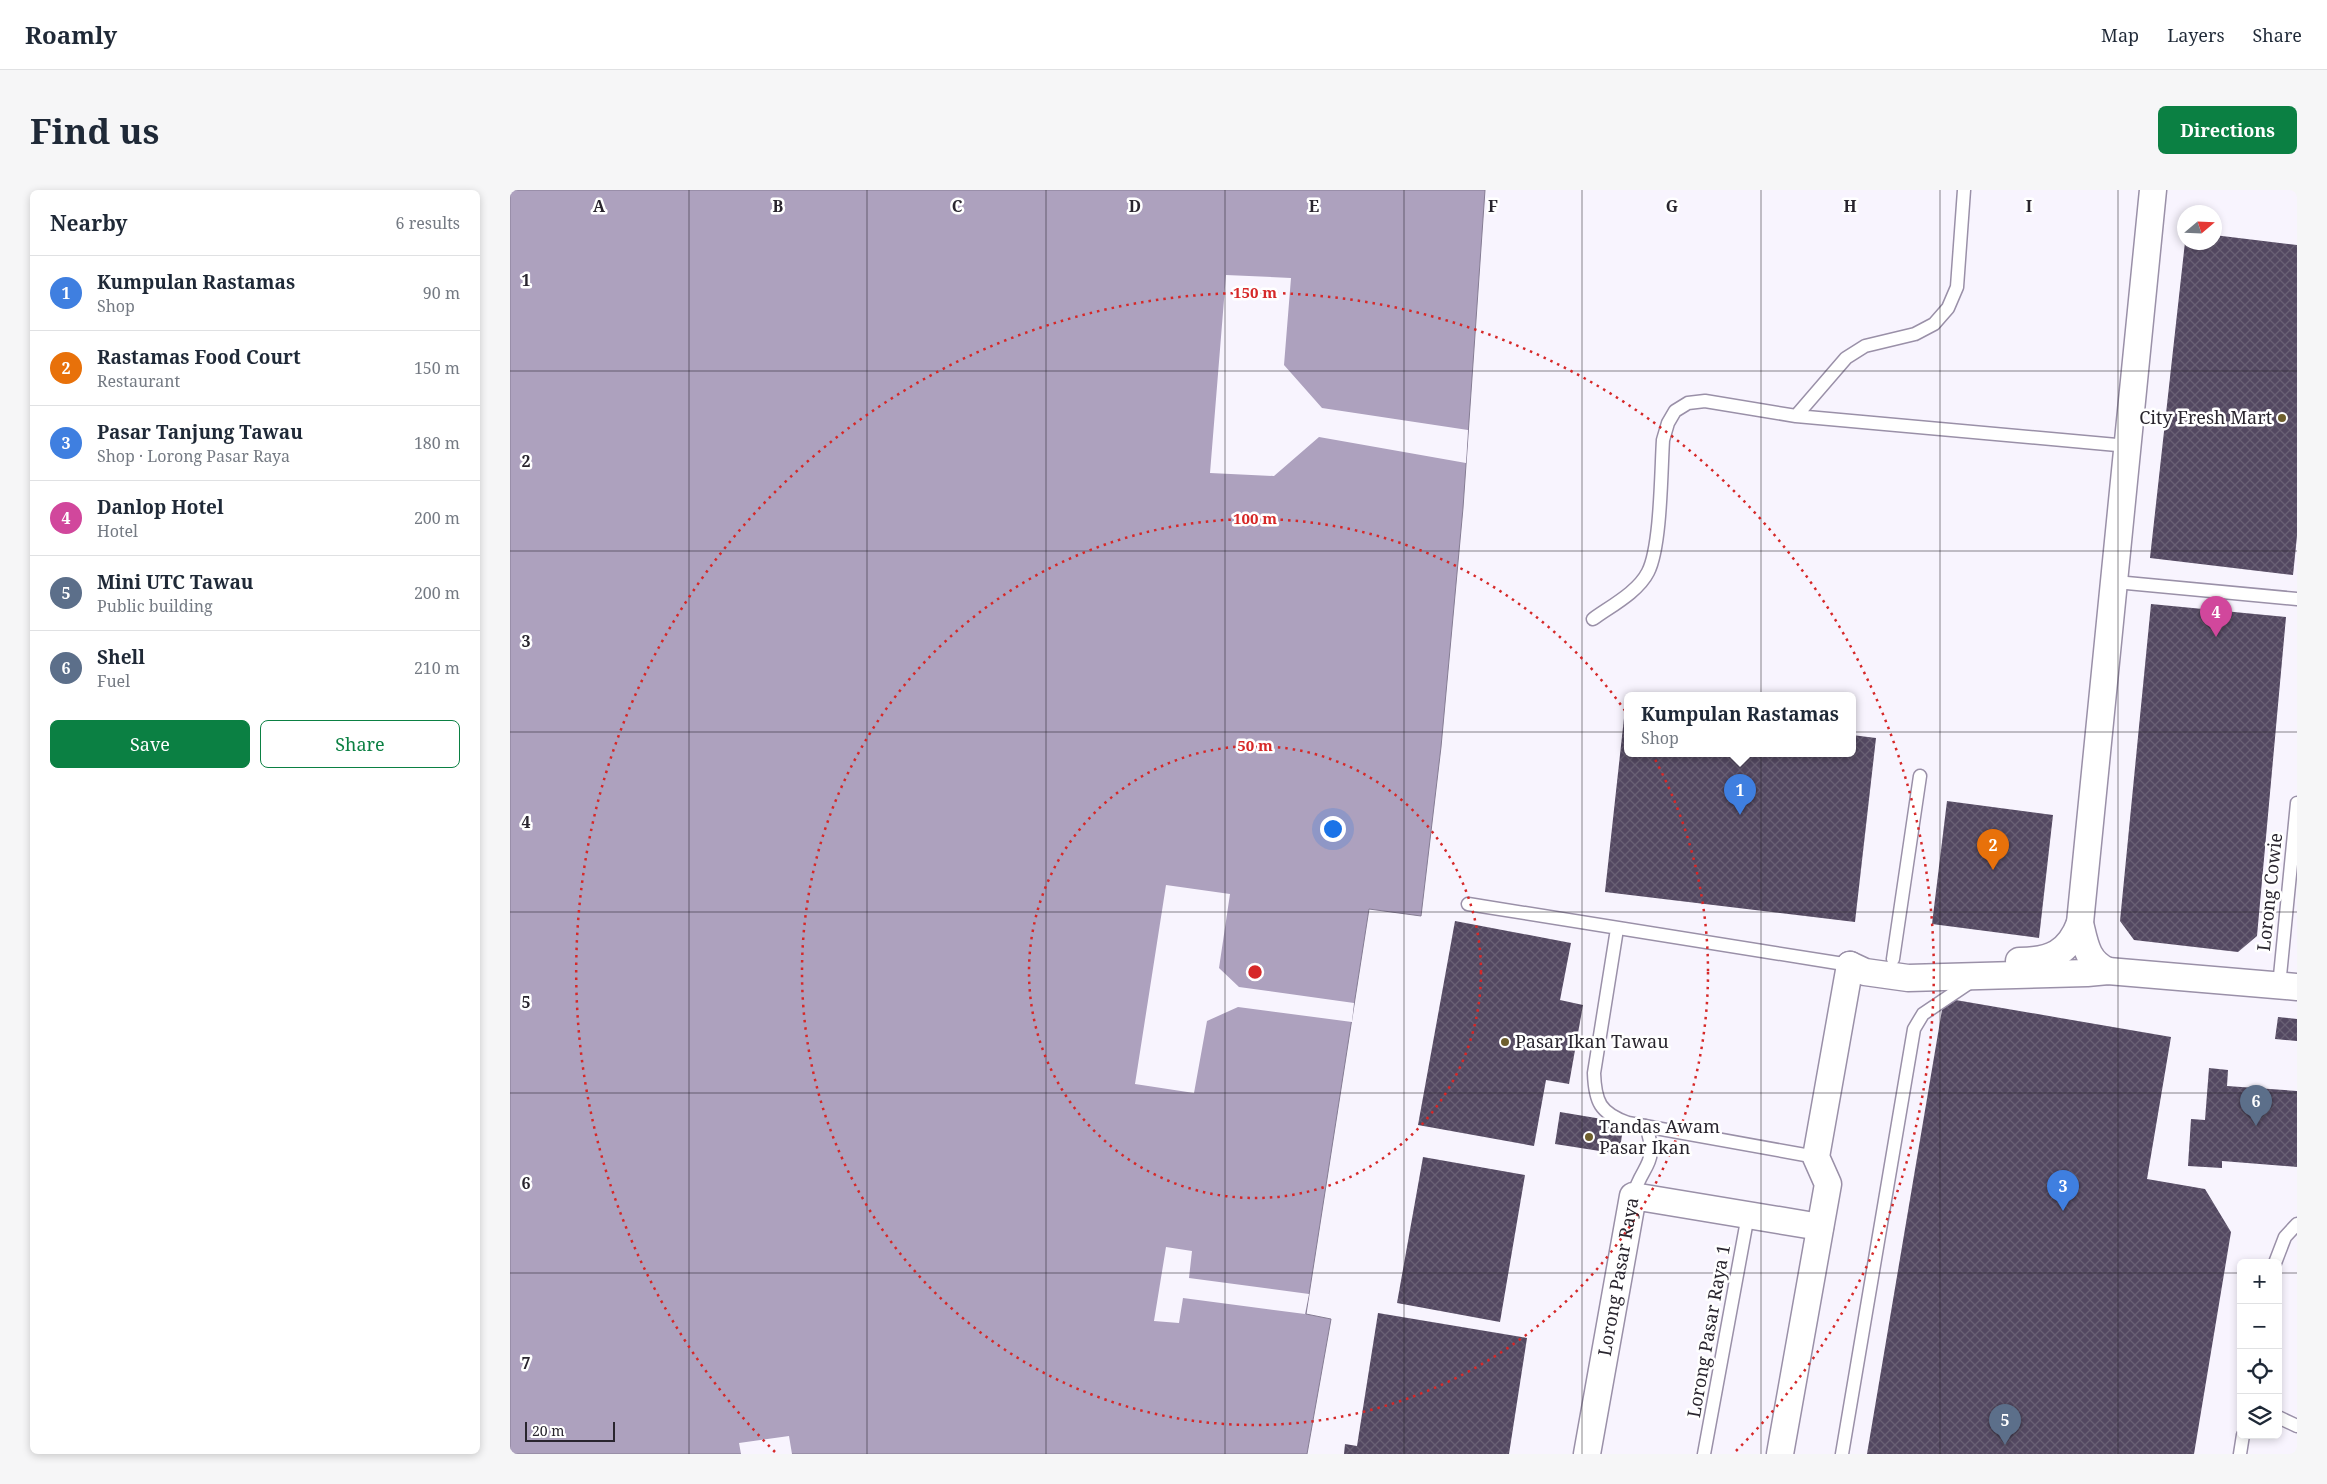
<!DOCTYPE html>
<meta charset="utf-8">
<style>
:root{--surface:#fff;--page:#f6f6f7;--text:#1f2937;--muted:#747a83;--line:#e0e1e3;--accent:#0b8043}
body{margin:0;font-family:"Noto Serif",serif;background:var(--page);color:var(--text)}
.controls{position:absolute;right:15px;bottom:15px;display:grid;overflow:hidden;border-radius:8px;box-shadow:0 2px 8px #0003}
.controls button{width:45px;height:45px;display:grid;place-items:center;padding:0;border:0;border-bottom:1px solid var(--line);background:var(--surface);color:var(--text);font:25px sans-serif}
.compass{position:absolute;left:1667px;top:15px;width:45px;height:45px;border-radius:50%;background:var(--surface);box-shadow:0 2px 8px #0003;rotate:71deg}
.scale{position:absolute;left:15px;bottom:12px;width:90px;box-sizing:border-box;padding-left:5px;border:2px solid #29252e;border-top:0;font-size:14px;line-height:18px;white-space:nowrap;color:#29252e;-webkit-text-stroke:4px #fff;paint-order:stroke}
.you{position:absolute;left:822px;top:638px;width:18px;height:18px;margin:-12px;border:4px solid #fff;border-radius:50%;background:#1a73e8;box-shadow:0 0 0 8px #1a73e833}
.badge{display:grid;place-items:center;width:32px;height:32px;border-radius:50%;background:var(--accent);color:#fff;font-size:16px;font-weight:700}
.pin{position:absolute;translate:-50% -41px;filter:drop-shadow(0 1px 2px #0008)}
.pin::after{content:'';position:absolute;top:26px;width:18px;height:15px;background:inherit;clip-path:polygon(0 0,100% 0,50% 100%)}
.popup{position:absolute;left:1114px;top:502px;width:232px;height:65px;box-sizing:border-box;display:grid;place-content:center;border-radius:8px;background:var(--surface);filter:drop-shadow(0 1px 4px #0005);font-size:16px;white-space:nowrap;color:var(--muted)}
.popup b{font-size:19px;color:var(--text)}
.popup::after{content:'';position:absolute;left:50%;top:100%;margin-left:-10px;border:10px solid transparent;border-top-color:var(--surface)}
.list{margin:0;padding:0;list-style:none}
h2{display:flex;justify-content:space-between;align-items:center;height:65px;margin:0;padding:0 20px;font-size:21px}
h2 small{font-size:16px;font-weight:400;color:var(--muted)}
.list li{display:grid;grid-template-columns:32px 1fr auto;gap:15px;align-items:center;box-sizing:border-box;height:75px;padding:0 20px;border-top:1px solid var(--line)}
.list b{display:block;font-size:19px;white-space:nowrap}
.list p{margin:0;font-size:16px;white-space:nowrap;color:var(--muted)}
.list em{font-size:16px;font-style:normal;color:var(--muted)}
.actions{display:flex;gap:10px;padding:15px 20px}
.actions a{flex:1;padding:11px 0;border:1px solid var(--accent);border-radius:8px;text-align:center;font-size:18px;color:var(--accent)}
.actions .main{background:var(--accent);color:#fff}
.icon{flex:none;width:28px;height:28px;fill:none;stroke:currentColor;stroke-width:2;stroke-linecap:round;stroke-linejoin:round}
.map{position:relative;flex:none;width:1787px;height:1264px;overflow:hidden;border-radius:8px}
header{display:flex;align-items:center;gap:30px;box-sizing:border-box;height:70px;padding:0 25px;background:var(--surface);border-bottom:1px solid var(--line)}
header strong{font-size:24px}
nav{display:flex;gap:28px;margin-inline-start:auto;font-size:18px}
.intro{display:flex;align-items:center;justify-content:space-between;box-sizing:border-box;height:120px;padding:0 30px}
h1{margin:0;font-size:35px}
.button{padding:12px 22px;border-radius:8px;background:var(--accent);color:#fff;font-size:18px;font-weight:700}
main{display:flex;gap:30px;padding:0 30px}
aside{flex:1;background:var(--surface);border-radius:8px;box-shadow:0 2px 8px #0003}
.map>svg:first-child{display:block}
.water{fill:#ada1be;stroke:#857c93}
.pier{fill:#f8f4fe}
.building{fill:url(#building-cross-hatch)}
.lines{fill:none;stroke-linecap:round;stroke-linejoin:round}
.service-casing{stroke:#9a90a8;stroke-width:15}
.minor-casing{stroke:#9a90a8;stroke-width:29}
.service{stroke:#fff;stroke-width:12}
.minor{stroke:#fff;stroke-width:26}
.grid{fill:none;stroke:#29252e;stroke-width:1;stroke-opacity:0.55}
.ring{fill:none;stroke:#d62828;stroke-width:2.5;stroke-dasharray:2.5 5}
.poi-dot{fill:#6e5f2d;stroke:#fff;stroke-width:2}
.labels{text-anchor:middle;stroke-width:5;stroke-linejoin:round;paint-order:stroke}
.poi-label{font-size:18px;fill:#29252e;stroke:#fff;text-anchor:start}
.street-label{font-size:18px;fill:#29252e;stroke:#fff}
.grid-label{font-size:16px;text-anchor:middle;font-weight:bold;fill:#29252e;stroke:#fff;stroke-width:5;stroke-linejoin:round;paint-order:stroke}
.centre{fill:#d62828;stroke:#fff;stroke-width:2.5}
.ring-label{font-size:15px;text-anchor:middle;font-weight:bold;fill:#d62828;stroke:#fff;stroke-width:5;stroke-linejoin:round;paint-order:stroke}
</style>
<header>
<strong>Roamly</strong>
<nav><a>Map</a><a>Layers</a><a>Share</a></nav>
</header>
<div class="intro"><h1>Find us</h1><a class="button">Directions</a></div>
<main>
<aside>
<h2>Nearby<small>6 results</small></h2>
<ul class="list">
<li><span class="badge" style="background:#3f7fe0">1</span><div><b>Kumpulan Rastamas</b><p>Shop</p></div><em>90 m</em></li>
<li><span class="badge" style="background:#e8710a">2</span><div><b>Rastamas Food Court</b><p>Restaurant</p></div><em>150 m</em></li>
<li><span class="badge" style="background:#3f7fe0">3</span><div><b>Pasar Tanjung Tawau</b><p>Shop · Lorong Pasar Raya</p></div><em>180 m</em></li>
<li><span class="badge" style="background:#d1479c">4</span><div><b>Danlop Hotel</b><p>Hotel</p></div><em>200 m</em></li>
<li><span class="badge" style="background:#5c6f8a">5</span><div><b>Mini UTC Tawau</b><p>Public building</p></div><em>200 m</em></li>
<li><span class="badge" style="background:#5c6f8a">6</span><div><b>Shell</b><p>Fuel</p></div><em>210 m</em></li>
</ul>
<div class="actions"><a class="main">Save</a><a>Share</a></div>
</aside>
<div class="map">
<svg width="1787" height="1264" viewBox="0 0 1787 1264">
<defs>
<pattern id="building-cross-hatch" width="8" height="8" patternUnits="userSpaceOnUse" patternTransform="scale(1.25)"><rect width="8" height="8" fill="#534861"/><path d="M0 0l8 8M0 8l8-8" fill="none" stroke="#696074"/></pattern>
</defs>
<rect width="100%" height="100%" fill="#f8f4fe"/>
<path class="water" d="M0 0H975L953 318 931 557 911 726 859 719 796 1124 821 1129 797 1264H0Z"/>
<path class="pier" d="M716 85 781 88 774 175 812 218 958 240 956 273 809 247 764 286 700 283Z
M656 695 720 704 709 778 729 797 844 813 842 832 728 817 697 831 684 903 625 894Z
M656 1057 682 1061 679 1088 799 1104 795 1124 673 1108 669 1133 644 1131Z
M279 1246 282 1264H231L229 1253Z"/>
<path class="building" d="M1704 45 1787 55V346L1783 385 1640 368 1675 52H1704Z
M1641 414 1776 427 1747 746 1728 762 1624 750 1610 731Z
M1115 519H1118V564H1342V545L1366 548 1345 732 1095 702Z
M1437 611 1543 625 1529 748 1422 734Z
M945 731 1061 753 1050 810 1073 815 1059 894 1036 890 1024 956 908 935Z
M1434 808 1661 847 1637 989 1695 999 1721 1042 1684 1264H1357Z
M1768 827 1787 829V851L1765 849Z
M1699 878 1718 880 1717 896 1787 901V977L1712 971V978L1678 976 1681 929 1695 930Z
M1050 922 1092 929 1091 936 1113 939 1109 964 1045 954Z
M913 967 1015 985 990 1132 887 1113Z
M868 1123 1017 1148 999 1264H834L835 1254 847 1256Z"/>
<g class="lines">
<defs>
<path id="service" d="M1286 226 1336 168 1355 156 1405 144 1424 134 1438 118 1447 97 1454 0
M1606 392 1787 409
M1083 429C1101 416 1128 402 1138 382 1151 357 1151 281 1153 250L1158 233 1165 221 1178 213 1195 211 1286 226 1618 256
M958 714 1340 775
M1107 739 1084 883C1085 912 1090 923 1118 933L1306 967
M1383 769 1410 586
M1769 796 1787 613
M1123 1006C1133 972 1149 976 1136 936
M1765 1073 1775 1047 1787 1034
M1768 1227 1787 1236
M1194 1264 1238 1025
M1332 1264 1404 839 1413 824 1462 791
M1730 1264 1733 1245"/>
<g id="minor">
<path d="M1509 771C1540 771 1559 763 1570 733"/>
<path d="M1340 775 1355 782 1398 788 1577 783 1598 781 1787 797"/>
<path d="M1598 781C1577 772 1575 754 1570 733L1643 0"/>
<path id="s1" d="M1077 1264 1123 1006 1310 1037"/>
<path d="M1270 1264 1318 994 1306 967 1340 775"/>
</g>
</defs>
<use href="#service" class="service-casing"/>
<use href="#minor" class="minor-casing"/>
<use href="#service" class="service"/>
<use href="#minor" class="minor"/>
</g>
<path class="grid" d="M179 0V1264M357 0V1264M536 0V1264M715 0V1264M894 0V1264M1072 0V1264M1251 0V1264M1430 0V1264M1608 0V1264M0 181H1787M0 361H1787M0 542H1787M0 722H1787M0 903H1787M0 1083H1731M1768 1083H1787"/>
<g class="ring">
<circle cx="745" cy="782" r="226"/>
<circle cx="745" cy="782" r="453"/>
<path d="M265 1262A679 679 0 1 1 1225 1262"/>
</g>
<g class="poi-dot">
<circle cx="1772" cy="228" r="5"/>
<circle cx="995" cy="852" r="5"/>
<circle cx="1079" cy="947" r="5"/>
</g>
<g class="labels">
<g class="poi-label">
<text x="1762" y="234" text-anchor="end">City Fresh Mart</text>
<text x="1005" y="858">Pasar Ikan Tawau</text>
<text x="1089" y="943">Tandas Awam<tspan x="1089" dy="21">Pasar Ikan</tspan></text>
</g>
<g class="street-label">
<text transform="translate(1760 702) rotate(-84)" y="6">Lorong Cowie</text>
<text dy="6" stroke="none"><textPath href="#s1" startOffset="180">Lorong Pasar Raya</textPath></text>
<text transform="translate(1199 1141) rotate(-80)" y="6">Lorong Pasar Raya 1</text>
</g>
</g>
<g class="grid-label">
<text x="89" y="22">A</text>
<text x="268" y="22">B</text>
<text x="447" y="22">C</text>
<text x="625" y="22">D</text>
<text x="804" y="22">E</text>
<text x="983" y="22">F</text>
<text x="1162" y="22">G</text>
<text x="1340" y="22">H</text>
<text x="1519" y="22">I</text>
<text x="16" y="96">1</text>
<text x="16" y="277">2</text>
<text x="16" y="457">3</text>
<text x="16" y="638">4</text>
<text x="16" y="818">5</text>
<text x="16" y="999">6</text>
<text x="16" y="1179">7</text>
</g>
<circle cx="745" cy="782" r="8" class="centre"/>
<g class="ring-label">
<text x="745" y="108">150 m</text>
<text x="745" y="334">100 m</text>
<text x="745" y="561">50 m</text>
</g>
</svg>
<div class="controls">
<button>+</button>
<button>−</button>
<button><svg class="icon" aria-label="locate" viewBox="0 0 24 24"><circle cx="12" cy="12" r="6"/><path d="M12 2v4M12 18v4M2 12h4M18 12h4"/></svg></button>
<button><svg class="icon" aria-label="layers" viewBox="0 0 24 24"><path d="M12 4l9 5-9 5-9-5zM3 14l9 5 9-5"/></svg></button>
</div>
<svg class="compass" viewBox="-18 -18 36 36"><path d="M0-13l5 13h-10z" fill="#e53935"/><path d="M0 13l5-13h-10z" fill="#747a83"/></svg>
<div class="scale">20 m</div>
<div class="you"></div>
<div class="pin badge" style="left:1230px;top:625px;background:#3f7fe0">1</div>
<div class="popup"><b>Kumpulan Rastamas</b>Shop</div>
<div class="pin badge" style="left:1483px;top:680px;background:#e8710a">2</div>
<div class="pin badge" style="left:1553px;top:1021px;background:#3f7fe0">3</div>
<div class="pin badge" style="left:1706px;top:447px;background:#d1479c">4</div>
<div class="pin badge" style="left:1495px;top:1255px;background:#5c6f8a">5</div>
<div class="pin badge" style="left:1746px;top:936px;background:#5c6f8a">6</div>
</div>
</main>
